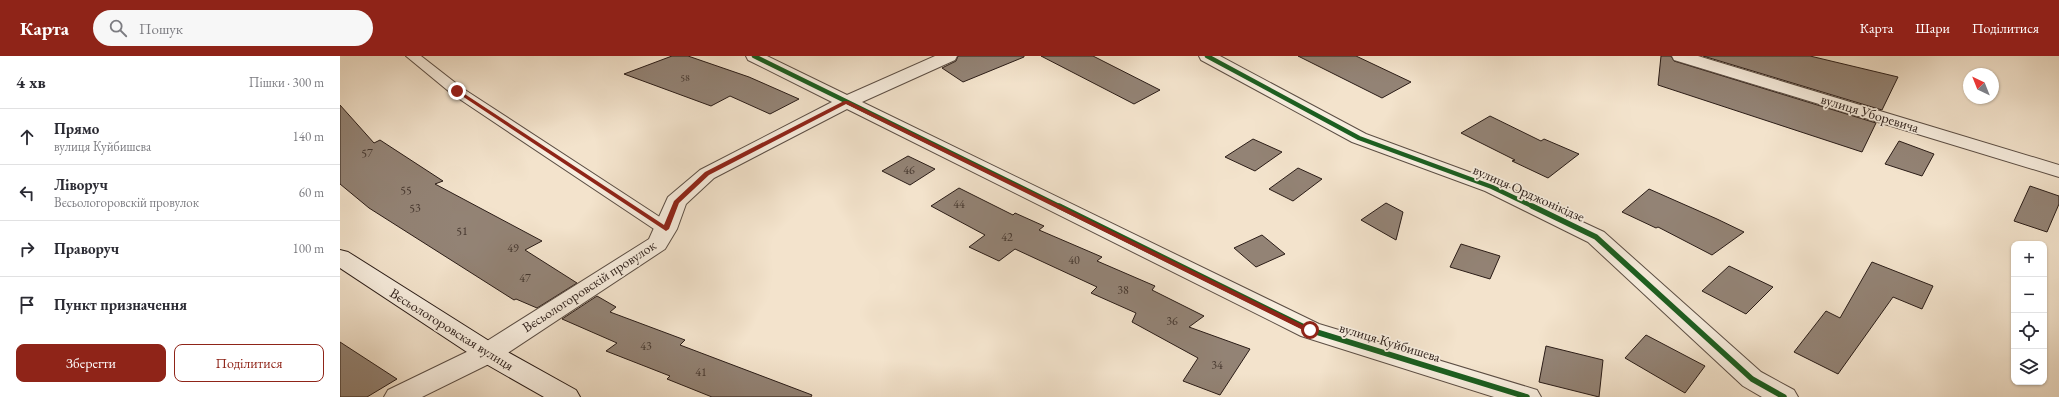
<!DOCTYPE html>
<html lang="uk">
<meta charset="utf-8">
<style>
:root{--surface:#fff;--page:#f7f7f7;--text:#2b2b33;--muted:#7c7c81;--line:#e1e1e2;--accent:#8f2418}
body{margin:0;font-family:"EB Garamond",serif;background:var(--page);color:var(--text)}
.controls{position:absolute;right:12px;bottom:12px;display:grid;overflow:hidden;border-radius:8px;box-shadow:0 1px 3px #0004}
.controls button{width:36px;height:36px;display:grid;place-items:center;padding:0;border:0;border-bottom:1px solid var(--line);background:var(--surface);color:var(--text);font:20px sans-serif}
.compass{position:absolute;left:1623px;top:12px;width:36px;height:36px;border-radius:50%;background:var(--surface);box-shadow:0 1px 3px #0004;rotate:317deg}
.stop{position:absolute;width:12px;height:12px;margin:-9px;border:3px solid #8f2418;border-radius:50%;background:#fff}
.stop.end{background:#8f2418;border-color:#fff;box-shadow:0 1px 4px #0008}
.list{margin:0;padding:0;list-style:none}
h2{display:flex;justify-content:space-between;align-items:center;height:52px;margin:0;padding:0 16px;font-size:17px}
h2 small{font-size:13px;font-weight:400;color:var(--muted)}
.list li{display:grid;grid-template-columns:26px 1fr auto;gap:12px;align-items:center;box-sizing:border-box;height:56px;padding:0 16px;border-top:1px solid var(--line)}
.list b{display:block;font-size:15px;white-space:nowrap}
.list p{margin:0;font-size:13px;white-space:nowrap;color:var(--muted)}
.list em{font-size:13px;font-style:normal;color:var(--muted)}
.actions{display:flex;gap:8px;padding:12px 16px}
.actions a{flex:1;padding:9px 0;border:1px solid var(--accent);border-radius:8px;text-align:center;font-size:14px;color:var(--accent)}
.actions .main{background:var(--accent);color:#fff}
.icon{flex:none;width:22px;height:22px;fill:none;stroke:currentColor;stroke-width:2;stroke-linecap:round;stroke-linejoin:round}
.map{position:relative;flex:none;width:1719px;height:341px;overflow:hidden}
header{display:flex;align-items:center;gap:24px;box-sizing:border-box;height:56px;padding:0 20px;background:var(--accent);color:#fff}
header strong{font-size:19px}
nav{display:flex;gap:22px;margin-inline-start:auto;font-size:14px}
.search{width:280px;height:36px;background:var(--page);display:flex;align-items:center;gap:10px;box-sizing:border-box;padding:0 14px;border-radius:22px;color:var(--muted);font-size:15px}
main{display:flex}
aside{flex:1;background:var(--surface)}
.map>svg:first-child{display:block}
.building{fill:#938375;stroke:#2a1c17}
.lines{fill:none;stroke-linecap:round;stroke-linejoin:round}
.lane-casing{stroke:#5c4e44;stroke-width:2}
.street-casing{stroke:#5c4e44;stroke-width:2}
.secondary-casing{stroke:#2a1c17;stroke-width:2}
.lane{fill:#f7edde;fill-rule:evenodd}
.street{fill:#f7edde;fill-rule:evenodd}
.secondary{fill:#f7edde;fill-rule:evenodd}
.cycleway-far1-casing{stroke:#f7edde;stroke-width:6}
.cycleway-casing{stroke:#f7edde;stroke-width:8}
.cycleway-far1{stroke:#1b5e20;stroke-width:4.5}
.cycleway{stroke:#1b5e20;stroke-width:5.5}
.route{fill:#8f2418}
.labels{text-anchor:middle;stroke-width:3.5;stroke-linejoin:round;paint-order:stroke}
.far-number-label{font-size:10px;fill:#44362e}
.number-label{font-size:12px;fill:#44362e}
.street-label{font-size:14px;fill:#2a1c17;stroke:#f7edde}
</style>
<header>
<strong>Карта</strong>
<div class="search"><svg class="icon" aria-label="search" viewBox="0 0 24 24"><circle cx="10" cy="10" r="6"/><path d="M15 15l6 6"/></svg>Пошук</div>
<nav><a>Карта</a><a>Шари</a><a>Поділитися</a></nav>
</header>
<main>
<aside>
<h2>4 хв<small>Пішки · 300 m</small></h2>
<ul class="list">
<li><svg class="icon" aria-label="ahead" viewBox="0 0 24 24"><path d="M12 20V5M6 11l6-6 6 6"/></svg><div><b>Прямо</b><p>вулиця Куйбишева</p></div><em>140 m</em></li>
<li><svg class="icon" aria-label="left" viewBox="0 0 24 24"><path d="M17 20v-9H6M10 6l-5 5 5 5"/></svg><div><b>Ліворуч</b><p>Вєсьологоровскій провулок</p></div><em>60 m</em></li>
<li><svg class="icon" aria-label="right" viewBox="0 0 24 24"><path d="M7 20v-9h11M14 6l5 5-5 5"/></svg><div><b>Праворуч</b></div><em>100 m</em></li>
<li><svg class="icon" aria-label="arrive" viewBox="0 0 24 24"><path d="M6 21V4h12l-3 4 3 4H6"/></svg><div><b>Пункт призначення</b></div></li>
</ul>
<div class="actions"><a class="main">Зберегти</a><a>Поділитися</a></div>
</aside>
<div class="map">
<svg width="1719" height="341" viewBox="0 0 1719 341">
<rect width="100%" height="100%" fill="#f3e3cc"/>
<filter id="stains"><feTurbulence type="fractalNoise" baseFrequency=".005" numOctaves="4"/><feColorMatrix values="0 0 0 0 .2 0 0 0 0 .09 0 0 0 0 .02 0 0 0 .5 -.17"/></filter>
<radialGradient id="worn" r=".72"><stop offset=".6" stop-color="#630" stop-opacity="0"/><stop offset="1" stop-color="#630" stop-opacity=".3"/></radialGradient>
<path class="building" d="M332 0H348L409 21 459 43 430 58 390 40 371 50 284 18Z
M618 0H684V1L623 26 602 12 616 5Z
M701 0H753L820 34 794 48Z
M958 0H1016L1071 26 1042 42Z
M1321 0H1331L1334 5 1536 67 1522 96 1318 29Z
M1363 0H1470L1558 21 1542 54Z
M0 49 34 87 40 84 103 125 95 128 202 185 185 194 237 227 197 252 176 243 174 244 29 152 0 128Z
M1150 60 1201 85 1204 83 1239 98 1208 122 1172 105 1175 104 1121 77Z
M913 83 942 96 915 115 885 101Z
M1559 85 1594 98 1582 120 1545 108Z
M568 100 595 113 570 129 542 115Z
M958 112 982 123 953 145 929 133Z
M1690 130 1719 140V148L1707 176 1674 165Z
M619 132 673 159 675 157 704 170 699 174 762 201 757 205 815 230 812 234 864 260 849 271 910 293 880 339 843 325 858 302 792 266 796 257 751 237 757 231 675 193 659 205 629 191 645 179 591 150Z
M1309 133 1377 163 1404 176 1372 199 1318 171 1316 172 1282 156Z
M1046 147 1063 156 1056 184 1021 164Z
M922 179 945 198 916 211 894 192Z
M1121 188 1160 200 1150 223 1110 211Z
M1532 206 1593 230 1582 253 1553 241 1498 318 1454 296 1486 255 1500 262Z
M1389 210 1433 231 1406 258 1362 235Z
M257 240 276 251 270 256 345 284 340 289 472 339 471 341H372L327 323 330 320 266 295 277 287 222 263Z
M1306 279 1365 310 1345 337 1285 302Z
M0 286 57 323 27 341H0Z
M1206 290 1263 304 1259 341 1199 326Z"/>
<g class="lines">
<defs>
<path id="lane" d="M66 0H81L122 32 332 169 335 173 332 177 326 178 320 177 112 38Z"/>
<path id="street" d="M406 0H427L507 39 595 0H617L615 4 522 46 979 268 1197 334 1201 341H1154L961 280 507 53 374 122 346 148 337 173 325 193 157 304 82 341H44L48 334 139 290 309 183 328 141 360 114 492 46 408 4Z
M859 0H880L1026 78 1159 127 1264 176 1421 316 1454 334 1458 341H1422L1403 330 1248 186 1145 135 1012 86 861 4Z
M1332 0H1358L1719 109V121L1334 4Z"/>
<path id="secondary" d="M0 194 8 196 157 290 236 334 240 341H204L139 304 0 212Z"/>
</defs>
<use href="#lane" class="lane-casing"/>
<use href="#street" class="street-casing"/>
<use href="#secondary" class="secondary-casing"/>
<use href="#lane" class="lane"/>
<use href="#street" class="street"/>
<use href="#secondary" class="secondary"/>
<defs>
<path id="cycleway-far1" d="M414 0 721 151
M867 0 1019 82 1152 131 1194 151"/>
<path id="cycleway" d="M719 150 970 274 1187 341
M1192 150 1256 181 1412 323 1444 341"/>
</defs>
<use href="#cycleway-far1" class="cycleway-far1-casing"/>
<use href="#cycleway" class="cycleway-casing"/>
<use href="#cycleway-far1" class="cycleway-far1"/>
<use href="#cycleway" class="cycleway"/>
</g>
<path class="route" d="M117 33 324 169 334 145 365 116 504 45H508L973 274 970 277 967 276 506 48 369 119 339 147 329 173 326 175 116 36Z"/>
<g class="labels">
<g class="far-number-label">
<text x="345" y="25">58</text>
</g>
<g class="number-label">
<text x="27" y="101">57</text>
<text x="569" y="118">46</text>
<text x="66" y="138">55</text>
<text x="619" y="152">44</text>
<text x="75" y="156">53</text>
<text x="122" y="179">51</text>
<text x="667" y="185">42</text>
<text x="173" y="196">49</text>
<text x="734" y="208">40</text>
<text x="185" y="226">47</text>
<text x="783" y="238">38</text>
<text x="832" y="269">36</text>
<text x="306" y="294">43</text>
<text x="877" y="313">34</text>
<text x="361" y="320">41</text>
</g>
<g class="street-label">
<text transform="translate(1530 57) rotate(17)" y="5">вулиця Уборевича</text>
<text transform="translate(1189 137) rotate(24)" y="5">вулиця Орджонікідзе</text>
<text transform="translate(249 230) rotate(-33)" y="5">Вєсьологоровскій провулок</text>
<text transform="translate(112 273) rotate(32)" y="5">Вєсьологоровская вулиця</text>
<text transform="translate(1050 286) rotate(17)" y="5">вулиця Куйбишева</text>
</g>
</g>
<rect width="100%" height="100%" filter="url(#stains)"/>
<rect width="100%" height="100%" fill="url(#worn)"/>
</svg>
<div class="controls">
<button>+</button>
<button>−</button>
<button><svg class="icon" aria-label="locate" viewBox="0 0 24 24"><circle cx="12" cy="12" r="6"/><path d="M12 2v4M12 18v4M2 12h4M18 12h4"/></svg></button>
<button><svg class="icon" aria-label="layers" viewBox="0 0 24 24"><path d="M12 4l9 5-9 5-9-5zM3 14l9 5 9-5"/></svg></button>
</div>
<svg class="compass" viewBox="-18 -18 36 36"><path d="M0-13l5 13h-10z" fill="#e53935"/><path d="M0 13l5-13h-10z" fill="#7c7c81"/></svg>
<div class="stop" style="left:970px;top:274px"></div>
<div class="stop end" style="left:117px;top:35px"></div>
</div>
</main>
